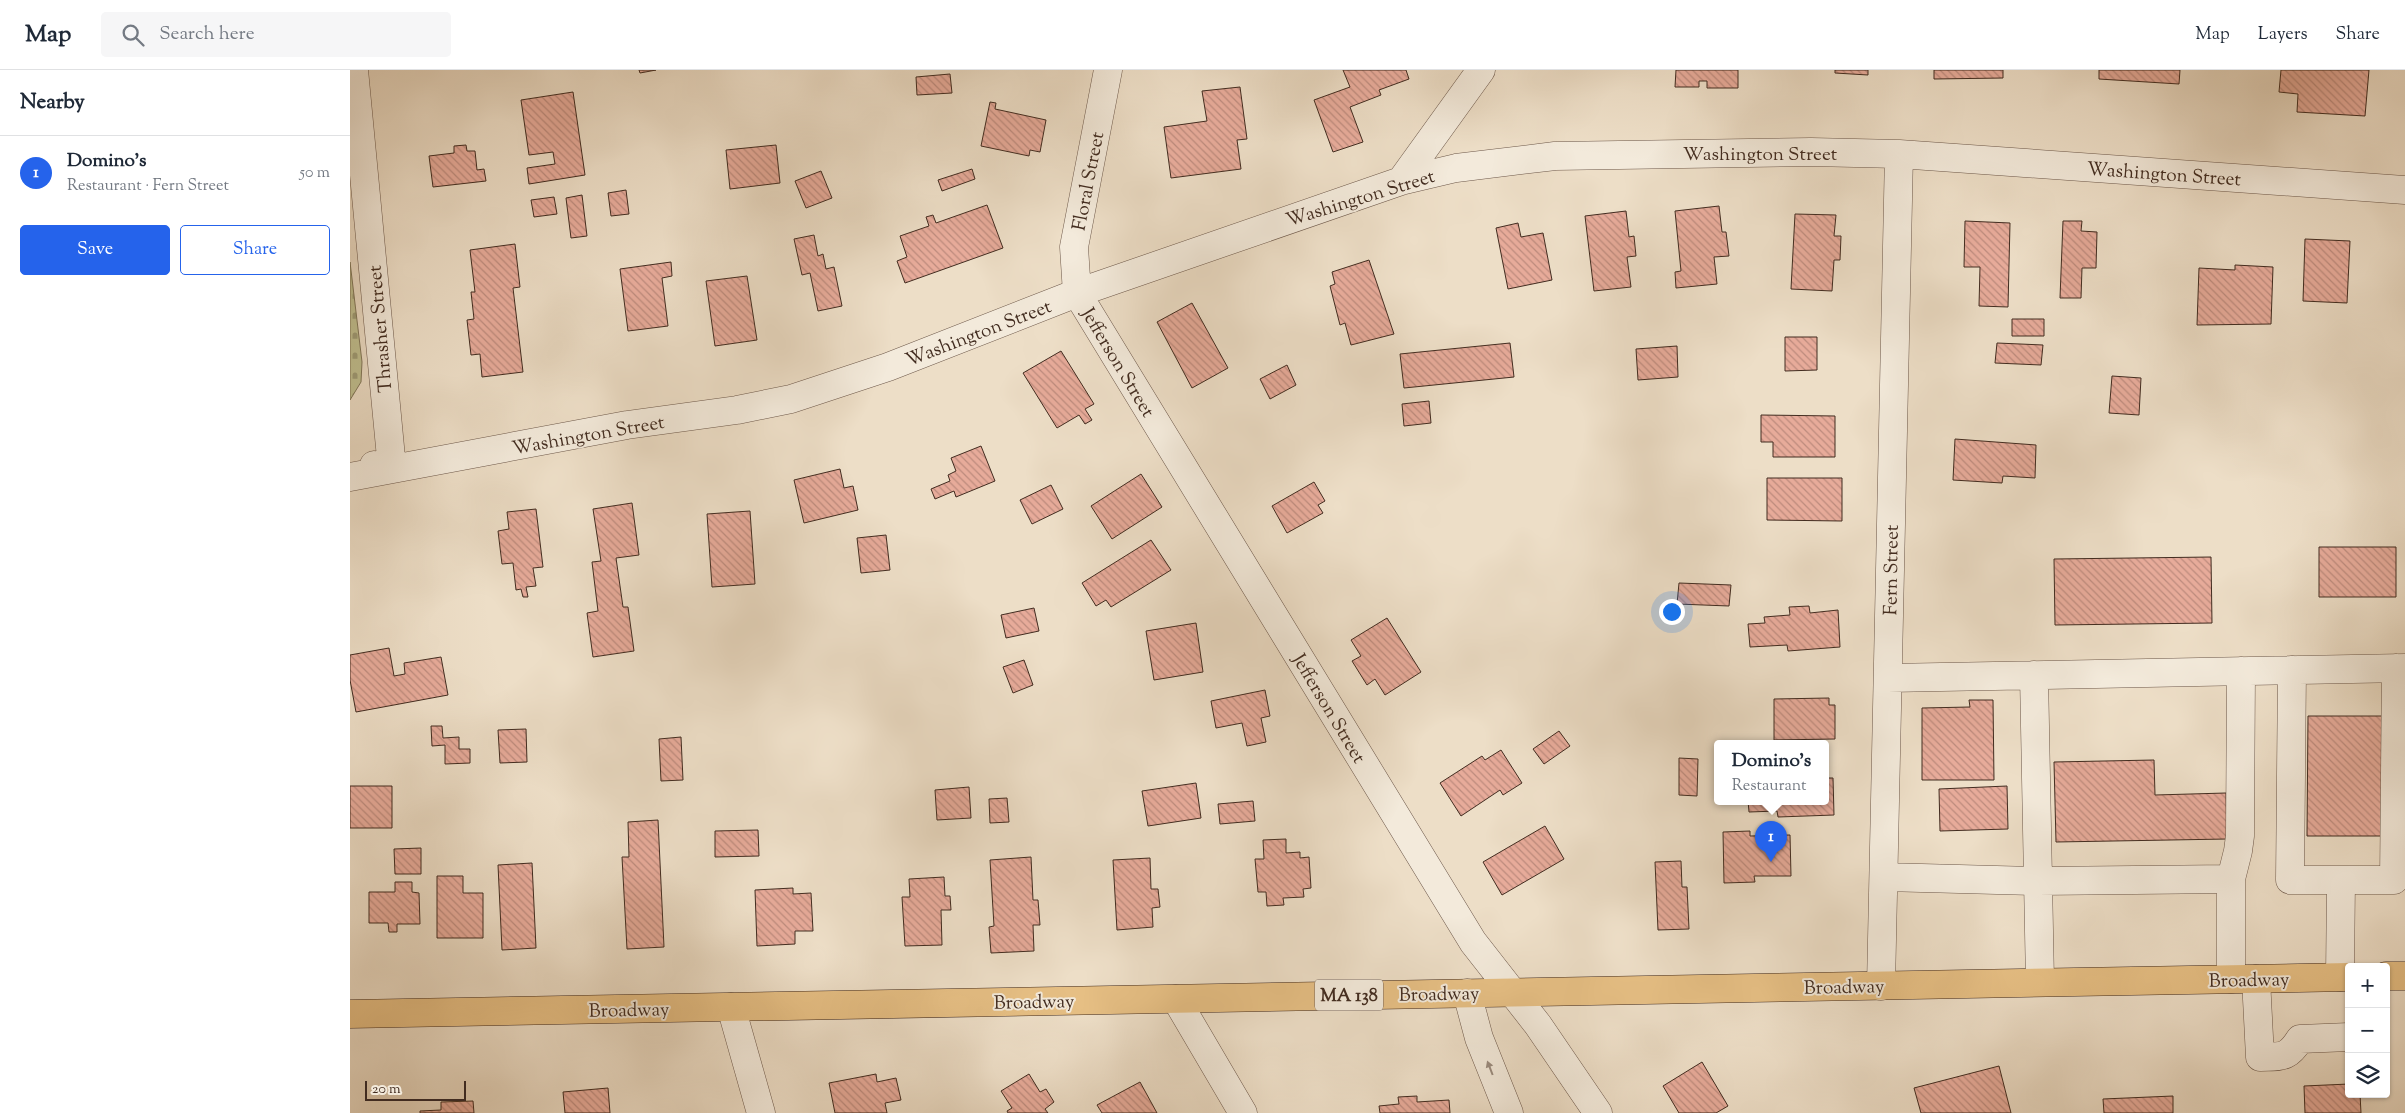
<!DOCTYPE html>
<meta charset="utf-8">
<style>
:root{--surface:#fff;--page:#f6f6f7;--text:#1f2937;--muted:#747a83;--line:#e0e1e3;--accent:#2563eb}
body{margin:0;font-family:"Sorts Mill Goudy",serif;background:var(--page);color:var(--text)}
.controls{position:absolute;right:15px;bottom:15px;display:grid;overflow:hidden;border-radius:5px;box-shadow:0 1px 4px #0004}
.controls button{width:45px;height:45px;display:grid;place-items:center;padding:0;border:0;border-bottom:1px solid var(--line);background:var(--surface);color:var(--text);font:25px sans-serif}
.scale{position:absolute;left:15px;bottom:12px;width:101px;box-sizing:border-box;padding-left:5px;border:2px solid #422c20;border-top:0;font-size:14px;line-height:18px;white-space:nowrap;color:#422c20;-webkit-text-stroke:4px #f3eadb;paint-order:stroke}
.you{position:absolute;left:1321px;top:541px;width:18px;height:18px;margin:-12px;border:4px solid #fff;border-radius:50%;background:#1a73e8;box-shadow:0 0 0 8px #1a73e833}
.badge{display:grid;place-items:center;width:32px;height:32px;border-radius:50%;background:var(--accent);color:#fff;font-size:16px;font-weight:700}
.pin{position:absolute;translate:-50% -41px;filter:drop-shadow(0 1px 2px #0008)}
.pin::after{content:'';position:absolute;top:26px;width:18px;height:15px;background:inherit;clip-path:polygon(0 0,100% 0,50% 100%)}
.popup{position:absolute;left:1364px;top:670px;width:115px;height:65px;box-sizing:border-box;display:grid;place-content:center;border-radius:5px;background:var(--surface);filter:drop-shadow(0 1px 4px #0005);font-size:16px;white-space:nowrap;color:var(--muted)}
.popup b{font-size:19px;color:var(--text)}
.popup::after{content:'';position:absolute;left:50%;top:100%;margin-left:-10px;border:10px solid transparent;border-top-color:var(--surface)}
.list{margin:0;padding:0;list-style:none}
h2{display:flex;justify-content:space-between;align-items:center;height:65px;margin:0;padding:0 20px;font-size:21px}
h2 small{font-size:16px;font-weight:400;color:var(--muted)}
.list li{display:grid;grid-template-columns:32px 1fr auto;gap:15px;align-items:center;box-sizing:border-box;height:75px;padding:0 20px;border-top:1px solid var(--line)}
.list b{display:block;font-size:19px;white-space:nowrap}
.list p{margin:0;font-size:16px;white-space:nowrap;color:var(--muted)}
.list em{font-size:16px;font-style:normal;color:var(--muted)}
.actions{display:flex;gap:10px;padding:15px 20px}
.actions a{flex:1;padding:11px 0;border:1px solid var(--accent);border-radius:5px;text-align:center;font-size:18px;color:var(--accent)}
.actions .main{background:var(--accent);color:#fff}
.icon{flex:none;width:28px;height:28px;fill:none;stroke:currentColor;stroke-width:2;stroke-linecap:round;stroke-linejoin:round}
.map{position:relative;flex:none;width:2055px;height:1043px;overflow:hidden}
header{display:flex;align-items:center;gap:30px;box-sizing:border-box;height:70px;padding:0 25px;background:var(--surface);border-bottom:1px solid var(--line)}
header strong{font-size:24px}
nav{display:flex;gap:28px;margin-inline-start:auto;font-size:18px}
.search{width:350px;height:45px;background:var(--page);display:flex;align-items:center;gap:12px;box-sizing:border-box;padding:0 18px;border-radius:5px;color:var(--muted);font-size:19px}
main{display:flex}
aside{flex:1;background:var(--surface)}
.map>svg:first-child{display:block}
.cemetery{fill:url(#cemetery-stones);stroke:#817658}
.building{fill:url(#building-back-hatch);stroke:#422c20}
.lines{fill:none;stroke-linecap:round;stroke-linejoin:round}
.minor-casing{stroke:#6d584a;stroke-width:29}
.major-casing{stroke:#422c20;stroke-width:29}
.minor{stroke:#f3eadb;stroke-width:28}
.major{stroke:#e6bf84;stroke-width:28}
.oneway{fill:#9a8b7e}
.labels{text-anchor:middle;stroke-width:4;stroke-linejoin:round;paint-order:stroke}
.shield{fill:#f3eadb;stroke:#776558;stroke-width:1}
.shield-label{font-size:18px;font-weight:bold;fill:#422c20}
.street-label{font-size:19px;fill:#422c20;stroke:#f3eadb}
</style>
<header>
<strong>Map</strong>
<div class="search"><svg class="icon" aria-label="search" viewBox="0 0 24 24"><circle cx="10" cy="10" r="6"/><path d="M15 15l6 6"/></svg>Search here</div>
<nav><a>Map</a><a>Layers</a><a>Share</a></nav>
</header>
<main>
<aside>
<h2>Nearby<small></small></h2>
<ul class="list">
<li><span class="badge">1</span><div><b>Domino's</b><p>Restaurant · Fern Street</p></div><em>50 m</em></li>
</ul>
<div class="actions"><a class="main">Save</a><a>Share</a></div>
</aside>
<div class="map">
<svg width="2055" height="1043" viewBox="0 0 2055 1043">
<defs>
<pattern id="cemetery-stones" width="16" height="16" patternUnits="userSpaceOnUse" patternTransform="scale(1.25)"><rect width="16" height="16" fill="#c0bf90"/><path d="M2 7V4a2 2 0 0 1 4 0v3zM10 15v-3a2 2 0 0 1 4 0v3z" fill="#9e9b75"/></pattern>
<pattern id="building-back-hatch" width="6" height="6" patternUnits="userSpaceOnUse" patternTransform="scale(1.25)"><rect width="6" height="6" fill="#e7ab9a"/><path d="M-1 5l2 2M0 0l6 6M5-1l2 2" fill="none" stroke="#bd8b7d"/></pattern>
</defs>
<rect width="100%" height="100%" fill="#eddec7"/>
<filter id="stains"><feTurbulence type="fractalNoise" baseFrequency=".004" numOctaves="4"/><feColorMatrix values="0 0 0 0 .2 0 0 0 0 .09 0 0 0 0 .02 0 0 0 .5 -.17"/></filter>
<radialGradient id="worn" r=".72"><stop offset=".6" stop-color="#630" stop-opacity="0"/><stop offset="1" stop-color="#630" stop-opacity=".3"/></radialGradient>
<path class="cemetery" d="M0 192 12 292 11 312 0 330Z"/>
<path class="building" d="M289 0H306L290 3Z
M993 0H1056L1059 9 1029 20 1031 25 1000 37 1013 72 983 82 964 30 1000 17Z
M1326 0H1388V18H1357V11H1349V17H1325Z
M1485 0H1518V5L1485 3Z
M1584 0H1653V8L1584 9Z
M1749 0H1830L1829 14 1749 9Z
M1931 0H2019L2015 46 1947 42 1948 24 1929 22Z
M600 4 602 23 567 25 566 7Z
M890 17 897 69 887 70 891 99 821 108 814 57 857 51 852 21Z
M223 22 235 105 179 114 177 98 205 94 203 82 179 85 171 30Z
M640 32 646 33 645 39 696 50 690 82 680 80 679 86 631 76Z
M116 75 117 81H125L127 100 134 99 136 111 83 117 79 86 104 83V76Z
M426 75 430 113 380 119 376 80Z
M622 99 625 109 592 121 588 110Z
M471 101 482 128 456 138 445 111Z
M276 120 279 144 261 146 258 123Z
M232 125 237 166 221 168 216 128Z
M204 127 207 144 184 147 181 130Z
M637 135 653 178 555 213 547 191 557 187 550 166 579 156 576 147 583 145 586 153Z
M1369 136 1372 162H1376L1379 186 1364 187 1367 214 1326 218 1325 202 1331 201 1325 141Z
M1276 141 1279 167 1284 166 1286 186 1277 187 1281 217 1244 221 1235 146Z
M1445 144 1486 145 1484 166H1491L1490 190H1484L1482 221 1441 219Z
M1615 151 1660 153 1658 237 1629 236 1630 197H1614Z
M1713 151H1732L1731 161 1747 162 1746 198H1732L1731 228H1710Z
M1168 153 1171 167 1193 163 1202 210 1158 219 1146 158Z
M464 165 468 186 473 184 476 199 484 197 492 236 468 241 460 203 452 205 444 169Z
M1955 169 2000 171 1997 233 1953 231Z
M165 174 170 217 163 218 173 302 132 307 130 284 121 285 117 250 124 249 121 222H125L120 180Z
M1019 190 1044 264 1001 275 995 253 990 255 980 216 985 214 982 202Z
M321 192 322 206 312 208 318 256 278 261 270 199Z
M1885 195 1923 197 1921 254 1847 255 1849 198 1885 200Z
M397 206 407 270 365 276 356 211Z
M842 233 878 298 842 318 807 252Z
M1662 249H1694V266H1662Z
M1435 267H1467V300L1435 301Z
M1160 273 1164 307 1054 318 1050 284Z
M1647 273 1693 275 1691 295 1645 293Z
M1327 276 1328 307 1288 310 1286 279Z
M711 281 744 334 735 339 742 350 735 354 729 345 707 358 673 303Z
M937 295 946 315 920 329 910 309Z
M1762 306 1791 308 1789 345 1759 343Z
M1079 331 1081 353 1054 356 1052 334Z
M1411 345 1485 346V387H1423V372H1411Z
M1605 369 1686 375 1685 408 1653 406 1652 413 1603 410Z
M631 376 645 411 606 427 604 421 585 429 581 419 600 411 598 405 606 401 601 388Z
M490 399 494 418 503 416 508 440 454 453 444 410Z
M791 404 812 437 762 469 741 436Z
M1417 408H1492V451L1417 450Z
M964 412 975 431 968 435 973 443 937 463 922 436Z
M701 415 713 439 682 454 670 430Z
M282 433 289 485 266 488 273 537H278L284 581 243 587 237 543 248 541 242 492 251 491 243 439Z
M186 439 193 497 183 498 186 516 176 517 178 527H173L171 519 166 520 163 493 152 494 148 461 159 459 157 442Z
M400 441 405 514 362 517 357 444Z
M536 465 540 500 511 503 507 468Z
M801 470 821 500 761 537 756 530 746 536 732 513Z
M1969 477H2046V527H1969Z
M1861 487 1862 553 1705 555 1704 489Z
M1329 513 1381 515 1379 536 1327 534Z
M1459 536 1460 543 1488 540 1490 577 1438 581 1437 575 1400 577 1398 554 1415 553 1414 547 1440 545 1439 537Z
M684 538 689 561 656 568 651 545Z
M1037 548 1071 602 1035 625 1025 609 1017 615 1002 591 1011 586 1001 570Z
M846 553 853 602 804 610 796 561Z
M39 578 44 606 55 604 54 593 91 587 98 625 6 642 0 610V585Z
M674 590 683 615 663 623 653 597Z
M915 620 920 646 911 648 916 672 897 676 892 653 866 658 861 631Z
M1479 628V635H1485V669L1424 670V629Z
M1619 630H1643L1644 710H1572V638L1620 637Z
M1958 646H2034L2033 766H1957Z
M81 656H92L93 668 109 667V679H120V693L95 694V675L82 676Z
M176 659 177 692 150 693 148 660Z
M1209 661 1220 676 1194 694 1183 679Z
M331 667 333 710 311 711 309 669Z
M1151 680 1172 713 1153 725 1150 720 1111 746 1090 713 1132 686 1135 690Z
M1329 688 1348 689 1347 726 1329 725Z
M1804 690 1805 725 1876 723 1877 769 1706 772 1704 692Z
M1475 708H1483L1484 745 1428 747 1427 741 1399 742 1398 731H1475Z
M846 713 851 748 798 756 792 721Z
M0 716H42V758H0Z
M1657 716 1658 759 1590 761 1589 719Z
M619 717 621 748 587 750 585 720Z
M657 728 659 752 640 753 639 729Z
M903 731 905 751 870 754 868 734Z
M308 750 314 877 277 879 272 787H279L278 752Z
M1195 756 1214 789 1152 825 1133 792Z
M408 760 409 786 365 787V761Z
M1400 761V766L1440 765 1441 806H1404L1405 812 1374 813 1373 762Z
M936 769V783L950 782V788L959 787 961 818 953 819 954 827 933 828 934 835 917 836 916 822H908L905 789H914L913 770Z
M71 778V804H45L44 779Z
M681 787 683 830H688L690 855H683L684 881 641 883 639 857 644 856 640 790Z
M800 788 801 819H808L810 837 802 838 803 857 767 860 763 790Z
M1331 791 1332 817H1337L1339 859 1308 860 1305 792Z
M182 793 186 878 152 880 148 795Z
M87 806H113V823H133V868H87Z
M594 807 595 826H600L601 840H591L592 875 555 876 552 827H560L559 809Z
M45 812H62V822L69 823 70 854H47V862H39L38 853H19V822H45Z
M443 818V824L461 823 463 861H445V874L407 876 405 820Z
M1352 992 1378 1036 1366 1043H1329L1313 1016Z
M1649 996 1661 1043H1571L1564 1018Z
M526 1004 527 1012 546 1008 551 1030 535 1033 537 1043H485L479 1013Z
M679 1004 690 1022 696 1019 704 1032 695 1039 698 1043H658L657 1041 662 1038 651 1021Z
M790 1012 807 1043H752L747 1035Z
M1999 1014V1024H2010L2011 1043H1955L1954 1016Z
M258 1018 260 1043H215L213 1022Z
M1067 1026V1032L1099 1030 1100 1043H1030L1029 1036 1049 1034 1048 1027Z
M1823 1026V1043H1754L1753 1029Z
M123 1031 124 1043H70V1041L91 1040V1032Z"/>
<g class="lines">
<defs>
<path id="minor" d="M4 0 42 398 24 395
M758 0 724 177 727 223 1123 872 1188 955 1248 1043
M1051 111 1131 0
M0 407 277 355 387 340 441 329 538 297 727 223 1051 111 1106 98 1205 86 1461 82 1549 84 2055 120
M1942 600 1940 810H1991
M1684 605 1690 912
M1538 608 2055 598
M1534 807 1688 811 1881 809V909
M1881 809 1888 781 1890 766 1891 601
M1990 907 1991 810H2044L2046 598
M1906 909 1910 987C1932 986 1937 989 1950 969L1999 967
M1531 916 1549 84
M1117 923 1129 968 1159 1043
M826 929 893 1043
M381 937 411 1043"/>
<path id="major" d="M2036 906H2055
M0 944 1999 907"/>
</defs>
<use href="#minor" class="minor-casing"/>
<use href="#major" class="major-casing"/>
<use href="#minor" class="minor"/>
<use href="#major" class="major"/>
</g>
<defs><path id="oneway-solid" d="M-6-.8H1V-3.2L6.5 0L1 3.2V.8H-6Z" transform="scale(1.25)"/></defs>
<use class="oneway" href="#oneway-solid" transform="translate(1140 998) rotate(-111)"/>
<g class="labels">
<rect class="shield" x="965" y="909.5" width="68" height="31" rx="4"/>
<g class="shield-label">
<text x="999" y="931">MA 138</text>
</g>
<g class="street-label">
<text x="1410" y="90">Washington Street</text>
<text transform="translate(1814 103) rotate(4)" y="7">Washington Street</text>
<text transform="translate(737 111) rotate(-79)" y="7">Floral Street</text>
<text transform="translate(1010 127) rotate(-17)" y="7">Washington Street</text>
<text transform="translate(29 259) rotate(-95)" y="7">Thrasher Street</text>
<text transform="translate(628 262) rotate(-21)" y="7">Washington Street</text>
<text transform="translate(769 292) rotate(59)" y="7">Jefferson Street</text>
<text transform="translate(238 364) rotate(-10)" y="7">Washington Street</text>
<text transform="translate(1540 500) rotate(-89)" y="7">Fern Street</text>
<text transform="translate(980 638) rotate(59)" y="7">Jefferson Street</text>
<text transform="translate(1899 909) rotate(-1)" y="7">Broadway</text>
<text transform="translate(1494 916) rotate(-1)" y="7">Broadway</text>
<text transform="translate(1089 923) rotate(-1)" y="7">Broadway</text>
<text transform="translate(684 931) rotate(-1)" y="7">Broadway</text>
<text transform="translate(279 939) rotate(-1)" y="7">Broadway</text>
</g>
</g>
<rect width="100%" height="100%" filter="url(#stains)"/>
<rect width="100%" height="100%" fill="url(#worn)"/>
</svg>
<div class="controls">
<button>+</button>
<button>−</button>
<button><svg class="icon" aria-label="layers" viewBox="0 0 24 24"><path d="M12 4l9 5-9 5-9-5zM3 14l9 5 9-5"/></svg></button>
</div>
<div class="scale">20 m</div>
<div class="you"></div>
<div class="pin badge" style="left:1421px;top:792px">1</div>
<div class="popup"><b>Domino's</b>Restaurant</div>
</div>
</main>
